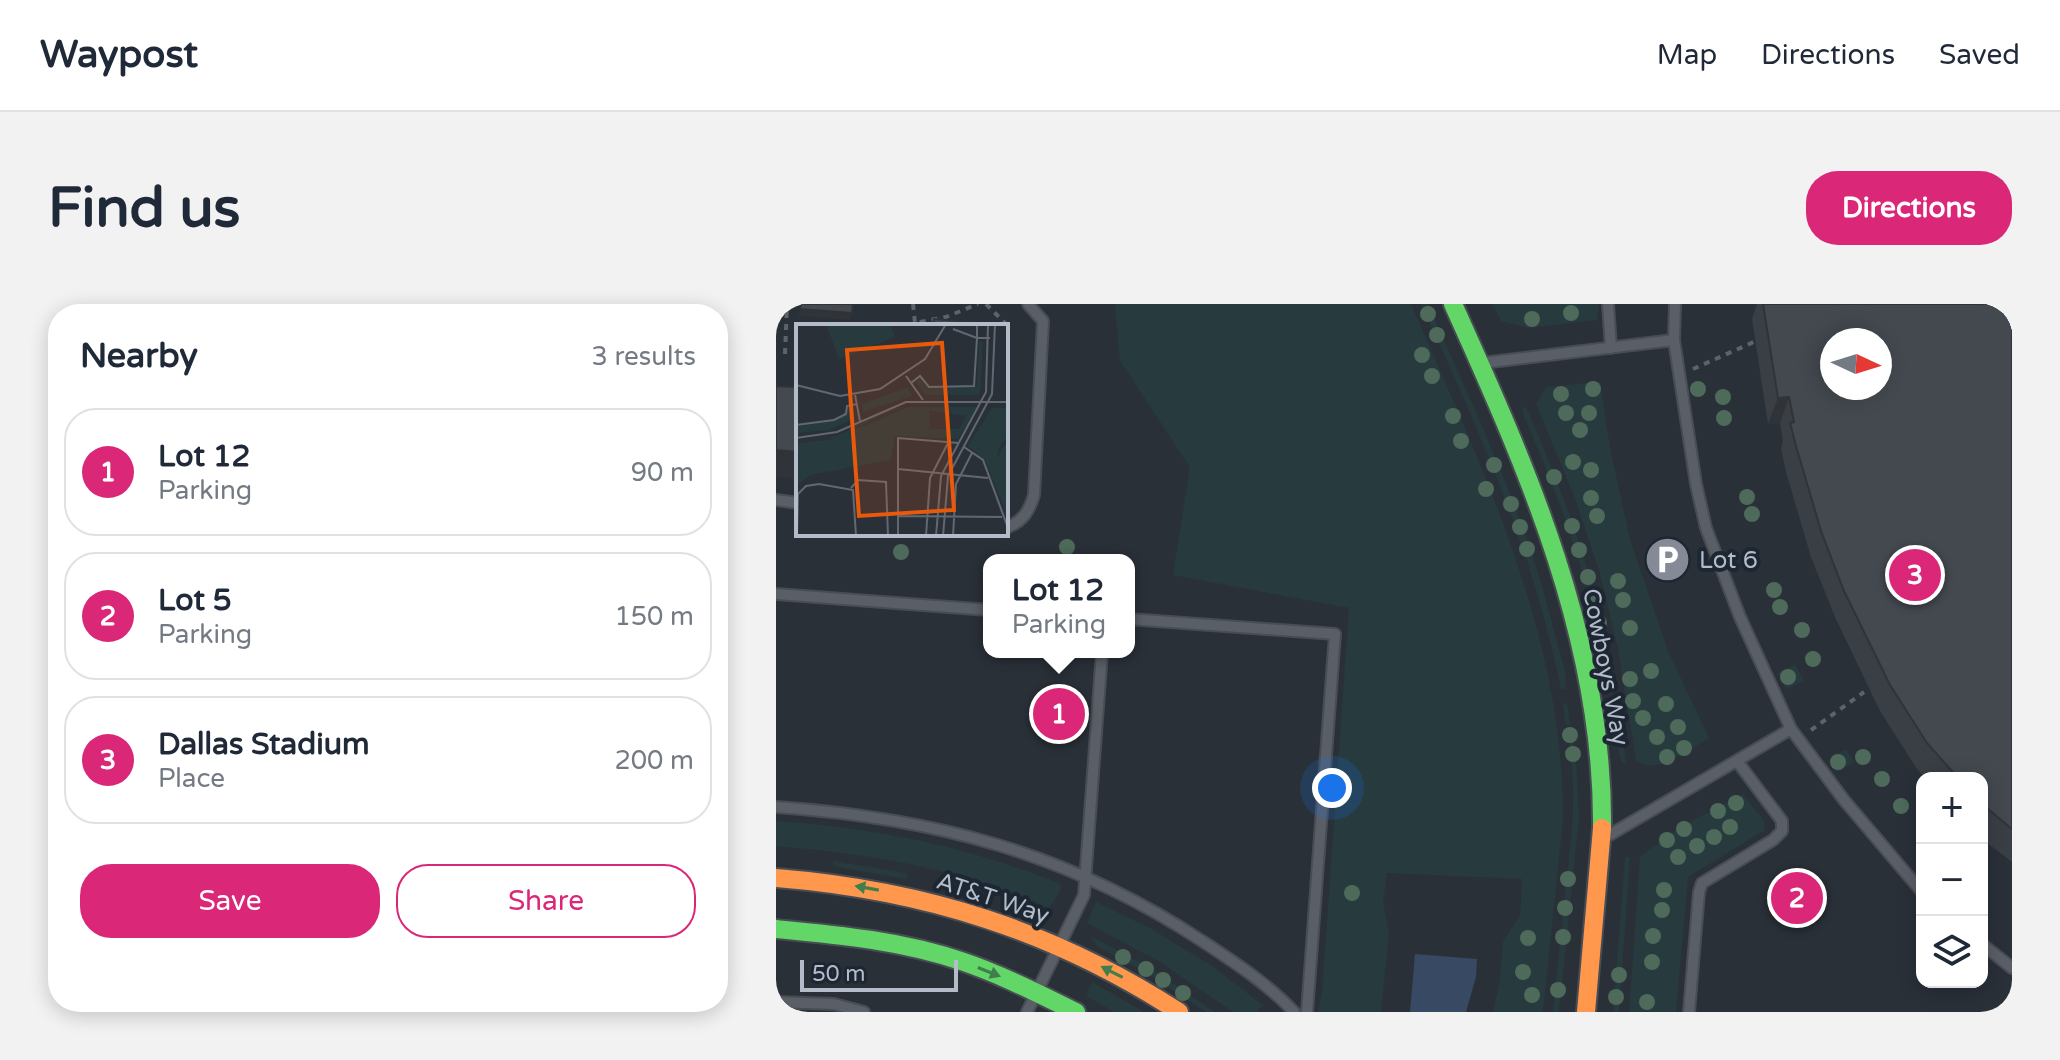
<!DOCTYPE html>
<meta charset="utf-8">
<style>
:root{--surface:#fff;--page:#f2f2f3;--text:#1f2937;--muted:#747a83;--line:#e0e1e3;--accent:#db2777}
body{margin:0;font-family:"Varela Round",sans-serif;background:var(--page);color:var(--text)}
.controls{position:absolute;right:24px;bottom:24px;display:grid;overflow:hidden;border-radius:16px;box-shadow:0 4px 20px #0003}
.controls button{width:72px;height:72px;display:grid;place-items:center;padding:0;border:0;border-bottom:2px solid var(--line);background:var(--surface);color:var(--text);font:40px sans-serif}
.compass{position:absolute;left:1044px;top:24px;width:72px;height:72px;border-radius:50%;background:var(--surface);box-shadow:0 4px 20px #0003;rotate:94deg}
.scale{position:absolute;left:24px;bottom:20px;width:158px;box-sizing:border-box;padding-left:8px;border:4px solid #b4bcc9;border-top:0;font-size:22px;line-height:28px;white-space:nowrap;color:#b4bcc9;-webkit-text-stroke:6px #1d2633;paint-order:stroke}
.you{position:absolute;left:556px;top:484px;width:28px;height:28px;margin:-20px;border:6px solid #fff;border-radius:50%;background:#1a73e8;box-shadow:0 0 0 12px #1a73e833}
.badge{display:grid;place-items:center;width:52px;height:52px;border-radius:50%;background:var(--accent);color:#fff;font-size:26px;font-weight:700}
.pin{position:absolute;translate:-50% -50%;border:4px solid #fff;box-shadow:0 2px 8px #0006}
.popup{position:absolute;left:207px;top:250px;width:152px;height:104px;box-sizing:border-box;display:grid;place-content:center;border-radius:16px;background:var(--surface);filter:drop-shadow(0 2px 6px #0005);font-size:26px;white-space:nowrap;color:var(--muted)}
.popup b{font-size:30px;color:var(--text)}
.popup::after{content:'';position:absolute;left:50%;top:100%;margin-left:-16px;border:16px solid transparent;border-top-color:var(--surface)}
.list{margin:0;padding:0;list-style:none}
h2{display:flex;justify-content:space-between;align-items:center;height:104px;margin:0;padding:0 32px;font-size:34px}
h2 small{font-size:26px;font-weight:400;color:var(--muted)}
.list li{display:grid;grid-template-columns:52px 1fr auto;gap:24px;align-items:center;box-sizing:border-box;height:128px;margin:0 16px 16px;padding:0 16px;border:2px solid var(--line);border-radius:32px}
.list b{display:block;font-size:30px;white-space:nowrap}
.list p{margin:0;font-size:26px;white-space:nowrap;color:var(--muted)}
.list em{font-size:26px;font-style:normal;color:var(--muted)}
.actions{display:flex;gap:16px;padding:24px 32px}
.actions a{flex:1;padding:18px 0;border:2px solid var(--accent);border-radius:32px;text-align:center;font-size:28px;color:var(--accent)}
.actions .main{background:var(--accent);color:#fff}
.icon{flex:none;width:44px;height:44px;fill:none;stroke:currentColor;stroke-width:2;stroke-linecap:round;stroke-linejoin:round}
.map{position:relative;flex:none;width:1236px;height:708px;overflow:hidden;border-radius:32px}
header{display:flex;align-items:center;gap:48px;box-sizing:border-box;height:112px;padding:0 40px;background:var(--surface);border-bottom:2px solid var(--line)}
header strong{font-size:38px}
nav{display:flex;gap:44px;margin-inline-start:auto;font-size:28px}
.intro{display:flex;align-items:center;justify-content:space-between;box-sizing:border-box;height:192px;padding:0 48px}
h1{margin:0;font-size:56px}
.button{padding:20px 36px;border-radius:32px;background:var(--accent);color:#fff;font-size:28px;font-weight:700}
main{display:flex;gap:48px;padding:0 48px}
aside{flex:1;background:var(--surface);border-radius:32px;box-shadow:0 4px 20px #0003}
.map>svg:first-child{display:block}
.green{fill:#273a3e}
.water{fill:#384963}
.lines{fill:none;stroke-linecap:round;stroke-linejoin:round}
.lane-casing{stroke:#484c53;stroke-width:14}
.fast-casing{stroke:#484c53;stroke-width:22}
.slow-casing{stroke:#484c53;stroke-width:22}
.path{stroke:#5d636a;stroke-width:4;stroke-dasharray:6 6;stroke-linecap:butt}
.lane{stroke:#5a5e66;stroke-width:10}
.fast{stroke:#63d668;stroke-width:18}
.slow{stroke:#ff974d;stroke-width:18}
.tree{fill:#4e6a5a}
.wall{fill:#3a3f45}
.shaded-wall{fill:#303338}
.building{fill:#444950;stroke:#303338;stroke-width:2;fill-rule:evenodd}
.oneway{fill:#407e4e}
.labels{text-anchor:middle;stroke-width:8;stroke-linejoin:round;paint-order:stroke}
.poi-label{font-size:24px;fill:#b4bcc9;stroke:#1d2633;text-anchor:start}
.street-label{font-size:24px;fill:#b4bcc9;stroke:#1d2633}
.inset-road{fill:none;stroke:#616872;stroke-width:2}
.view{fill:#e8590c;fill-opacity:0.15;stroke:#e8590c;stroke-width:4}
.inset-edge{fill:none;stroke:#b4bcc9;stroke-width:4}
</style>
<header>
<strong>Waypost</strong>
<nav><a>Map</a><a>Directions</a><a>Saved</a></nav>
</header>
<div class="intro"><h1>Find us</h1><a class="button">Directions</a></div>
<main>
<aside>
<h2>Nearby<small>3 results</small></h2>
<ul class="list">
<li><span class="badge">1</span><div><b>Lot 12</b><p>Parking</p></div><em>90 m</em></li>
<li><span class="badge">2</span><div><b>Lot 5</b><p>Parking</p></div><em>150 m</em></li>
<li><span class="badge">3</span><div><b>Dallas Stadium</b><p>Place</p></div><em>200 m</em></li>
</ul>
<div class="actions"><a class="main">Save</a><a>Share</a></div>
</aside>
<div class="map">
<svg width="1236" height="708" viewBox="0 0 1236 708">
<rect width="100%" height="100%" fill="#2a3038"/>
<path class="green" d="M339 0H635C707 166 788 331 787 516L767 708H717L724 676 727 638 744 611 746 575 611 569 607 598 613 629 605 708H542L546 689 573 304 397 271 414 163 344 57Z
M645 0H652C699 108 752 215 779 331 783 347 792 368 789 385H785C758 250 703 125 645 0Z
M716 0H823V1L821 16 753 24 725 17Z
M824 78 835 149 854 235 892 347 933 434C913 445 881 473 860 456L842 345 823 266 799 194 760 100 770 83Z
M750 103C790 193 822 284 839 381L837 382 832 374C816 282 784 195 747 110L746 105Z
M1019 360 1028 377 1010 385 1002 369Z
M837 393H841L850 458H846L843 449Z
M791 399 800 455 803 513 783 708H777L792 561 794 560 792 558C799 514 799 469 791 426H794V421H790L787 400Z
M1070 445 1078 458 1061 468 1053 456Z
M967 490 988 517 989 526 912 573 900 708H853L864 553 903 524Z
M0 517C97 524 193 542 284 580L285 586 273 604C188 565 93 550 0 542Z
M849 553H854L843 708H837Z
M57 557 131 569 130 575 66 564 57 561Z
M320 598 374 624 433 660 487 701 481 708H457L384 658 311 619Z
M313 631 374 664 439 708H430L371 669 322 643Z
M316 678 368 708H338L310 692Z"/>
<path class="water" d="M639 650 701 655 700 673 690 708H634Z"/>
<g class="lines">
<defs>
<path id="lane" d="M832 0 835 44
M899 0 898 36 920 180 930 224 964 313 1015 425 1068 496 1146 588
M706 59 898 36
M0 196 22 199
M230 224C247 217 253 208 258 191L267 17 252 0
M0 290 213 306
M353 315 559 330 531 708
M0 503C159 514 292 549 426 637 458 658 492 680 518 708
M830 533 1015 425
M1206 640 1236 664
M0 698 58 700 88 708
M251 708 308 591 326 348
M913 708 923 588 926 579 997 536 1006 527V517L961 457"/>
<path id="fast" d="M677 0C752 166 828 338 826 524
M0 625C63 631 127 637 188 658 226 671 263 690 300 708"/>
<path id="slow" d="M0 574C149 586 278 627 403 708
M810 708 826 524"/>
</defs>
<use href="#lane" class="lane-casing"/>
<use href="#fast" class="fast-casing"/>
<use href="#slow" class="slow-casing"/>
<path class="path" d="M137 0 139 19 170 13 202 0
M210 0 234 24
M9 50 11 0
M917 65 980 37
M1035 426 1088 388"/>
<use href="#lane" class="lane"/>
<use href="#fast" class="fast"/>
<use href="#slow" class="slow"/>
</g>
<g class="tree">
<circle cx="795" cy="9" r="8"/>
<circle cx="652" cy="10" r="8"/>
<circle cx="756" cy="15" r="8"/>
<circle cx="661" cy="31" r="8"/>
<circle cx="646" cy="51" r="8"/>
<circle cx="656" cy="72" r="8"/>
<circle cx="817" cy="85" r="8"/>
<circle cx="922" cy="85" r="8"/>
<circle cx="785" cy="90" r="8"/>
<circle cx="947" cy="93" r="8"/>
<circle cx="790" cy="109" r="8"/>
<circle cx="813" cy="109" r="8"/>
<circle cx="677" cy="112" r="8"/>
<circle cx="948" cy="114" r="8"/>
<circle cx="804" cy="126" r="8"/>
<circle cx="685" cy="137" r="8"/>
<circle cx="797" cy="158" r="8"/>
<circle cx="718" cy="161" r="8"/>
<circle cx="815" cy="166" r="8"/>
<circle cx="778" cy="173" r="8"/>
<circle cx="710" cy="185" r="8"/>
<circle cx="971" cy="193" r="8"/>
<circle cx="815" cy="194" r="8"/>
<circle cx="735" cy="200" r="8"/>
<circle cx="976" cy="210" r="8"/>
<circle cx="821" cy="212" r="8"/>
<circle cx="796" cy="222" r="8"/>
<circle cx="744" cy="223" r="8"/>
<circle cx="291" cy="243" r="8"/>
<circle cx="751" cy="245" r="8"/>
<circle cx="803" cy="246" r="8"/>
<circle cx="125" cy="248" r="8"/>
<circle cx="812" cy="273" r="8"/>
<circle cx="842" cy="277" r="8"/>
<circle cx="998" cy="286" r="8"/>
<circle cx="818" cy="295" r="8"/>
<circle cx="847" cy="296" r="8"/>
<circle cx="1004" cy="303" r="8"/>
<circle cx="823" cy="319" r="8"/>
<circle cx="854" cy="324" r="8"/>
<circle cx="1026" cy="326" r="8"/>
<circle cx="1037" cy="355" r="8"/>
<circle cx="875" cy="367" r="8"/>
<circle cx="1012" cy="373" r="8"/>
<circle cx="854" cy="375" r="8"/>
<circle cx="857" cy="397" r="8"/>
<circle cx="890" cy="400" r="8"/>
<circle cx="867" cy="414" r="8"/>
<circle cx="902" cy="423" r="8"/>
<circle cx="794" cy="431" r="8"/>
<circle cx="881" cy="433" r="8"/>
<circle cx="908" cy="444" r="8"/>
<circle cx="797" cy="450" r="8"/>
<circle cx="891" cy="453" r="8"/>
<circle cx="1087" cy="453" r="8"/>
<circle cx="1062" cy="458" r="8"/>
<circle cx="1106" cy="475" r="8"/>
<circle cx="960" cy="499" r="8"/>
<circle cx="1125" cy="502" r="8"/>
<circle cx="942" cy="507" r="8"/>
<circle cx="954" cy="523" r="8"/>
<circle cx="908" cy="525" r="8"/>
<circle cx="938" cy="533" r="8"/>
<circle cx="891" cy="536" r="8"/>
<circle cx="921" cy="542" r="8"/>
<circle cx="902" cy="553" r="8"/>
<circle cx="792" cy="575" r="8"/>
<circle cx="888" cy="586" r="8"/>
<circle cx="576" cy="589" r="8"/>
<circle cx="789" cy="604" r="8"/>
<circle cx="886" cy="606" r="8"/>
<circle cx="877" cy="632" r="8"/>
<circle cx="787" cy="633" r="8"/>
<circle cx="752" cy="634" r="8"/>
<circle cx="347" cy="653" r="8"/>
<circle cx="876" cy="658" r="8"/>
<circle cx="370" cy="665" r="8"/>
<circle cx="747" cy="668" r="8"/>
<circle cx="843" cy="671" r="8"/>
<circle cx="387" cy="676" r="8"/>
<circle cx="782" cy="686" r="8"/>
<circle cx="407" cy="689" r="8"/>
<circle cx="756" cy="691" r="8"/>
<circle cx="840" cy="693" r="8"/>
<circle cx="871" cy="698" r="8"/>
</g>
<path class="wall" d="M981 0H1236V558L1206 535V474H1149L1141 465 1104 407 1059 313 1035 253 1010 168 1005 145 1007 137 1004 119 992 120 976 15Z"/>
<path class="shaded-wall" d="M0 2 10 3 7 10H0Z
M24 5 76 9 74 16 22 12Z
M1013 93 1004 119 992 120 1002 94Z
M0 146 22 148V175L0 173Z"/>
<path class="building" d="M0 0H10V3L0 2Z
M25 0H77L76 9 24 5Z
M987 0H1236V525L1206 500V474H1182L1151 439 1114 381 1068 287 1045 227 1020 142 1014 119 1018 118 1013 93 1002 94ZM1056 36H1104V84H1056Z
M158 15 230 21V22H157Z
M0 82 22 83V148L0 146Z"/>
<defs><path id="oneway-solid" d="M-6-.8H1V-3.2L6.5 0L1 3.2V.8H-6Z" transform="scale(2)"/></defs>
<g class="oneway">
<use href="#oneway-solid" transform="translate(91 584) rotate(-170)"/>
<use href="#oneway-solid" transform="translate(213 668) rotate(22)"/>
<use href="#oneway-solid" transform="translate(336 668) rotate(-153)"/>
</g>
<defs>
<symbol id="parking-disc" viewBox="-11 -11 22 22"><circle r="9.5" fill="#848b96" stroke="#1d2633"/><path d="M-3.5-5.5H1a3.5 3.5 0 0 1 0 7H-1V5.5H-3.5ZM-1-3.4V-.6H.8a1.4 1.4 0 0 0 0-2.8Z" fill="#fff"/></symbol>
</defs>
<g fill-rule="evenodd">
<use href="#parking-disc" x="866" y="230" width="51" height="51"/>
</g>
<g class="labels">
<g class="poi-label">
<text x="923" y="264">Lot 6</text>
</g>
<g class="street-label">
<text transform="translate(830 363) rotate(79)" y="8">Cowboys Way</text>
<text transform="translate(217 594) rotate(18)" y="8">AT&amp;T Way</text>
</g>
</g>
<g transform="translate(20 20)">
<rect width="212" height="212" fill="#2a3038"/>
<path d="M30 0H94L99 13 43 35ZM187 17 184 71H129L120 58 123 55 132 64 181 62 183 18ZM112 63 116 72 67 88 66 80ZM52 82H57L58 95 33 106 0 109V103L43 95ZM106 83 83 92 53 108 113 83H181L162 115 99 112 95 136 14 151 0 162V120L37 115 32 114 48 109 86 89ZM133 87H138L170 92 163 105H134ZM196 84H212V112L204 121 200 136 212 115V193L189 136 172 122Z" fill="#273a3e" fill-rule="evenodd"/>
<path class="inset-road" d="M157 5 181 14V0M110 52 127 76M115 59 124 52 133 63 178 62 181 14H194M0 61 44 72 84 65 129 35 150 0M59 71 64 97M0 101 38 96 50 90 51 82 61 80M0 114 41 108 110 78H212M168 123 187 136 212 204M102 145 192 154M55 164 62 156 90 158 92 212M102 192 206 193M1 212 2 170 10 162 23 160 57 166 60 212M102 212V114L163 119M130 212 134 154 154 115M140 212 145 152 190 68 192 0M147 212 152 152 196 70 199 0M157 212 160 160 176 129"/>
<path class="view" d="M146 19 158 186 63 192 51 26Z"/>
<rect width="212" height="212" class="inset-edge"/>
</g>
</svg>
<div class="controls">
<button>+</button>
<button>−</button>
<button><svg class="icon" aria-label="layers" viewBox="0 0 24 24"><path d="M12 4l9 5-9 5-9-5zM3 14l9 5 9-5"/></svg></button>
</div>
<svg class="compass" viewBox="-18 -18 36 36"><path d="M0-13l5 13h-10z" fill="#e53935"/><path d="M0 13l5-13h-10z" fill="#747a83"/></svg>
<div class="scale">50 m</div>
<div class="you"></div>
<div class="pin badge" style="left:283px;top:410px">1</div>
<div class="popup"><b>Lot 12</b>Parking</div>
<div class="pin badge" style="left:1021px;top:594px">2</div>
<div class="pin badge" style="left:1139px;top:271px">3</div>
</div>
</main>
